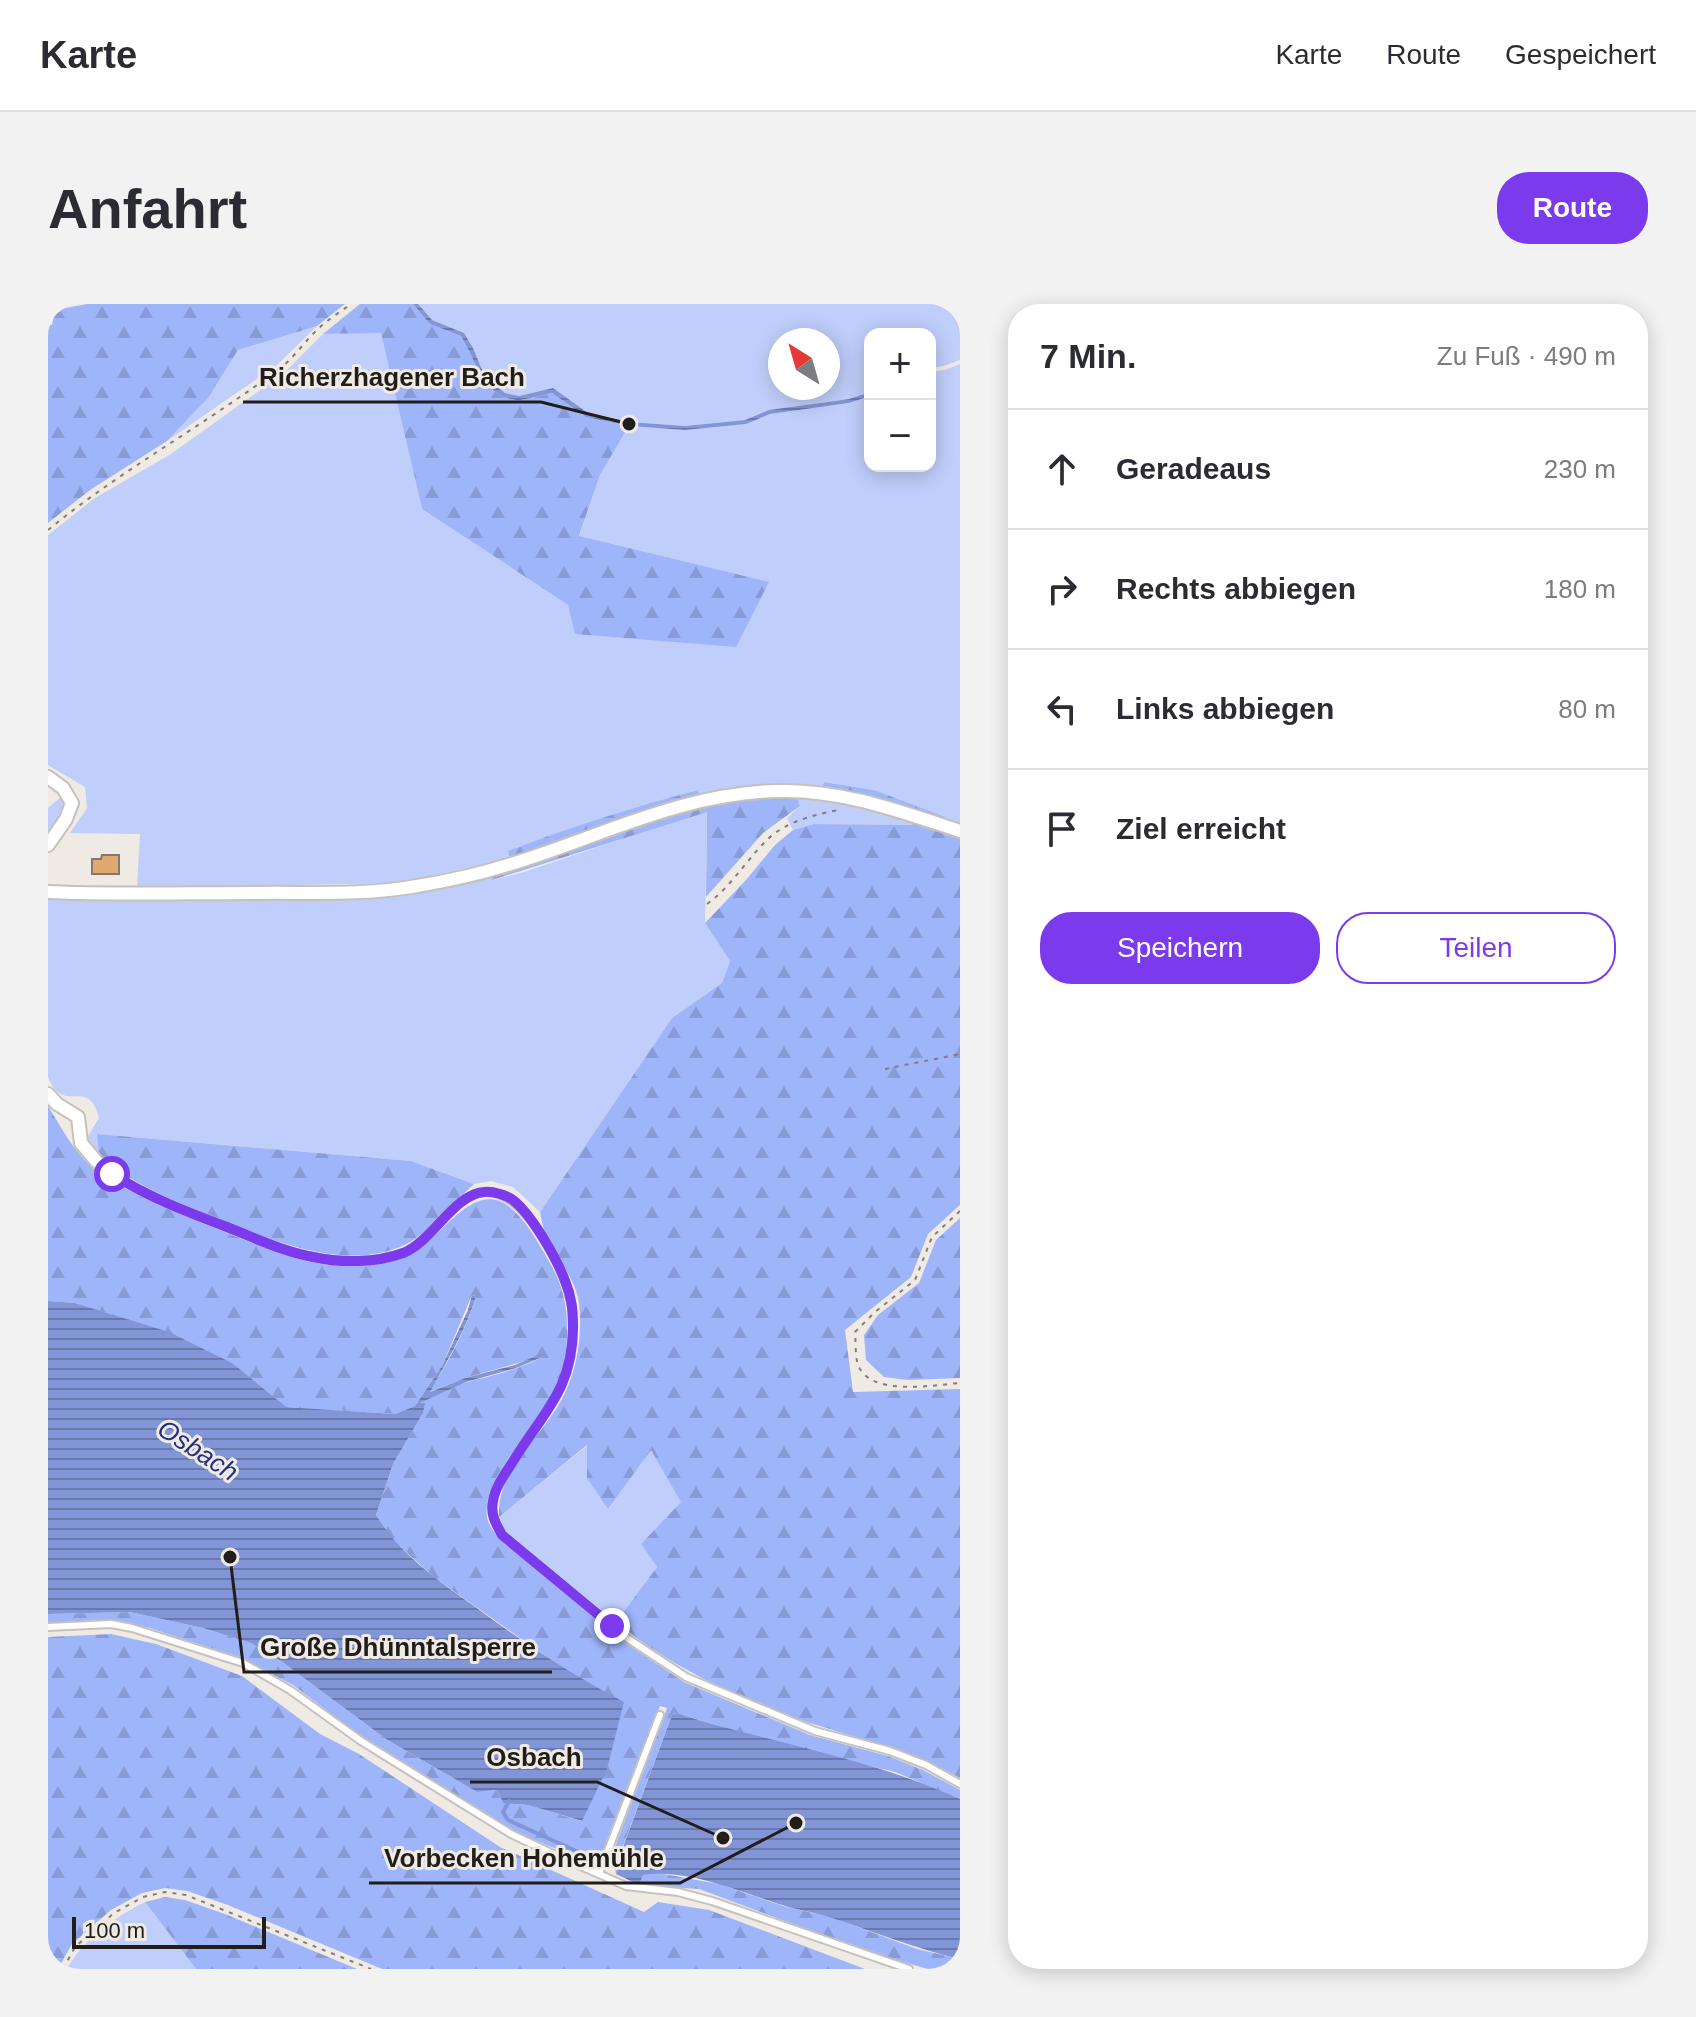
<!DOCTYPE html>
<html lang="de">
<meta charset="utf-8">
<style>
:root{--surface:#fff;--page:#f2f2f3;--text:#2b2b33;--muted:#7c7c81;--line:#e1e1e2;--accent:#7c3aed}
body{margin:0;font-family:Arial,sans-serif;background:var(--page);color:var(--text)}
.controls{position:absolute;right:24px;top:24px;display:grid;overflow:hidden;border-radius:16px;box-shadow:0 4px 20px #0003}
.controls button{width:72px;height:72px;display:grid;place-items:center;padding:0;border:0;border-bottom:2px solid var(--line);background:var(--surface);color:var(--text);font:40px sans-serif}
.compass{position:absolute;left:720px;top:24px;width:72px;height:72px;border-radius:50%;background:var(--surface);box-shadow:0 4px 20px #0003;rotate:323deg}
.scale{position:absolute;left:24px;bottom:20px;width:194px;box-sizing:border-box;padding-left:8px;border:4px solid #201d1b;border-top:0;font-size:22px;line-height:28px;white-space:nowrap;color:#201d1b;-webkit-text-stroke:6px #f0eae4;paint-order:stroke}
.stop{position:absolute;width:24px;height:24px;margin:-18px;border:6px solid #7c3aed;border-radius:50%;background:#fff}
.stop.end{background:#7c3aed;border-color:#fff;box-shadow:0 2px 8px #0008}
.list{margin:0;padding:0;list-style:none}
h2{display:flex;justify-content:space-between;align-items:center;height:104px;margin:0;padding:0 32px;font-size:34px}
h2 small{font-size:26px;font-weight:400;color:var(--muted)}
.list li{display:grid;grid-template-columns:52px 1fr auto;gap:24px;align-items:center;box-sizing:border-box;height:120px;padding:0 32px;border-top:2px solid var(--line)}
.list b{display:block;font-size:30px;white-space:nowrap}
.list em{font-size:26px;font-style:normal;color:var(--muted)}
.actions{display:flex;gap:16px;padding:24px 32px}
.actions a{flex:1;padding:18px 0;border:2px solid var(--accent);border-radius:32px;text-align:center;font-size:28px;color:var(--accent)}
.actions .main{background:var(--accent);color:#fff}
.icon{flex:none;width:44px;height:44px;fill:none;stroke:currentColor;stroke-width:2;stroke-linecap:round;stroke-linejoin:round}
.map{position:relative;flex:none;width:912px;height:1665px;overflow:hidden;border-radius:32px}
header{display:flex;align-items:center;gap:48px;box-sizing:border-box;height:112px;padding:0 40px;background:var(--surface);border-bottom:2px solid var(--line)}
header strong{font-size:38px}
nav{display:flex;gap:44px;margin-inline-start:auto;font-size:28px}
.intro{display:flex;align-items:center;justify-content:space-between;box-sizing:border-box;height:192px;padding:0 48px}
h1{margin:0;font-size:56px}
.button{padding:20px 36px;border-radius:32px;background:var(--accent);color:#fff;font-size:28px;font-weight:700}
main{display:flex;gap:48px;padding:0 48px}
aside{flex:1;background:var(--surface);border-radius:32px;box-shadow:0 4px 20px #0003}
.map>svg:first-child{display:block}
.grass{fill:#bfcefa;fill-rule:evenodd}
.forest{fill:url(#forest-firs)}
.water{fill:url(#water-rules)}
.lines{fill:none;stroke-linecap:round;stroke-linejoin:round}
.stream{stroke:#8195d7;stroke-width:4}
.building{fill:#e1a96d;stroke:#7f7974;stroke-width:2}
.service-casing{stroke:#c7c1bb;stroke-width:10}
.minor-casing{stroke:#c7c1bb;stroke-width:16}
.path{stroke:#827d79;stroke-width:2;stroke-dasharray:4 6;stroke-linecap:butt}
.service{stroke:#fff;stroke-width:6}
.minor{stroke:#fff;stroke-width:12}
.route{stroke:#7c3aed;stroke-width:10}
.labels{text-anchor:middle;stroke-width:6;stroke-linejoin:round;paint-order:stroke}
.water-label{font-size:26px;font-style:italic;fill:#23317e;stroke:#f0eae4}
.leader{fill:none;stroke:#201d1b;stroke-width:3}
.callout-dot{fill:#201d1b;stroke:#f0eae4;stroke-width:3}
.callout-label{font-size:26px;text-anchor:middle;font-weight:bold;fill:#201d1b;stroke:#f0eae4;stroke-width:6;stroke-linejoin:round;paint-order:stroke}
</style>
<header>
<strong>Karte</strong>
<nav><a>Karte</a><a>Route</a><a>Gespeichert</a></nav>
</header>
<div class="intro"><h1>Anfahrt</h1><a class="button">Route</a></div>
<main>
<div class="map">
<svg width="912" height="1665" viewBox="0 0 912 1665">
<defs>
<pattern id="forest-firs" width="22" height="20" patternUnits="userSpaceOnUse" patternTransform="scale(2)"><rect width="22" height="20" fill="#9fb5fa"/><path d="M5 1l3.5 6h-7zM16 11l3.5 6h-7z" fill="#899bd6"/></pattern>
<pattern id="water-rules" width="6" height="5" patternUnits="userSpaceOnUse" patternTransform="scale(2)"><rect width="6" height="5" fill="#8195d7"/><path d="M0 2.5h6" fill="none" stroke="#6979ae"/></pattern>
</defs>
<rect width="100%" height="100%" fill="#f0eae4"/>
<path class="grass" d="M370 0H912V56L896 62 882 64V30H822V88L801 95 721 106 697 116 637 122 582 118 540 109 505 84 471 92 457 89 437 73 425 44 416 29 384 16ZM732 36H780V84H732Z
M269 22 229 61 119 137 161 93 190 46Z
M333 28 374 205 520 301 687 343 720 278 531 233 552 171 581 122 637 126 697 120 722 110 801 99 822 92V162H882V68L897 66 912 60V522L826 486 777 478 774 486C734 481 690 480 651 491L650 486C585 503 523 523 460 547L461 555 350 579 89 584 92 530 22 529 39 504 37 483 0 461V231L47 194 123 150 236 69 275 30Z
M14 492 17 503 0 532V504Z
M745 493 815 503 870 518 863 521 766 520 745 526 739 514 752 502Z
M654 508H659L657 619 682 657 674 679 624 714 492 908 465 883 443 877 426 880 363 857 49 830 51 853 37 837 51 814C40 771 16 813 0 773V595L341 592 402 582 443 572 444 576 473 569Z
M540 1141 561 1204 603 1145 634 1198 593 1240 609 1263 568 1318 458 1228 451 1213Z
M97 1598 148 1665H19C36 1634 66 1614 97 1598Z"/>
<path class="forest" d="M39 0H297L269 22 190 46 161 93 119 137 42 186 0 219V21H4L7 6Z
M312 0H365L382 20 413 32C428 55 437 97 472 96 482 95 494 91 504 89L538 113 581 122 552 171 531 232 721 278 688 343 527 330 520 301 374 205 333 29 275 30Z
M776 478 826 486 897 513 896 516 774 486Z
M650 486 651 490 601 505 461 555 460 547C522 523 585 503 650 486Z
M744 492 750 496 752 502 715 529 658 593 659 508 444 576 443 572 633 507 686 494Z
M870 518 912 531V901L880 930 863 973 797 1026 805 1088 912 1085V1474C864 1448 826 1439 775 1423 704 1402 625 1365 568 1318L609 1263 593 1240 633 1198 603 1146 560 1205 539 1174V1141L451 1213C448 1166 494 1133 514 1095 529 1067 535 1030 531 999 528 977 511 956 501 937 496 929 494 918 492 908L624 714 674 679 682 657 657 619 698 576 727 541 745 526 766 520 863 521Z
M0 802C13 823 27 850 47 865 86 894 133 910 177 928 205 939 234 952 263 958 286 963 313 962 336 959 352 956 366 948 379 938 403 920 431 876 464 905 478 917 490 938 499 954 513 977 519 997 519 1023 521 1085 489 1109 459 1157 448 1174 436 1192 439 1213 440 1220 446 1228 450 1234L576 1338 636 1378 762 1431 840 1452 875 1466 912 1486V1495L847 1468 752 1445 627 1409 624 1411 575 1542 578 1565H570L568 1570 564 1551 619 1404 612 1402 557 1548 542 1559 465 1527 315 1434 245 1381 196 1356 102 1324 64 1316 0 1320V1310L82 1308 155 1324 203 1339 233 1357 338 1435 429 1488 449 1486 455 1499 480 1501 533 1517 527 1373 386 1273 340 1232 328 1211 345 1160 375 1109 376 1099 370 1102C396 1078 437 1076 469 1064 479 1060 489 1056 498 1051L417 1074 381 1088C400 1059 418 1026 428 992L424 991 394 1062 367 1102 347 1110 237 1103 214 1085 71 1013 27 999 0 997Z
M49 830 363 857 426 880C403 900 380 932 352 943 294 966 230 938 176 917 131 899 90 883 51 853Z
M912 914V1074L860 1076 836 1073 818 1056 816 1031 830 1011 871 979 888 936Z
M63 1330 108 1340 194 1372 272 1430 311 1450 452 1543 596 1608 610 1598 661 1606 817 1665H334L180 1601 139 1587 117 1584 94 1589 63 1606 24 1640 10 1665H0V1333Z
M610 1569 671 1580 735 1602 783 1613 869 1645 912 1655V1665H880L823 1649 651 1585 591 1581 595 1571Z
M117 1593 137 1596 177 1610 309 1665H148L97 1598Z"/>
<path class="water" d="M365 0H370L384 16 416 29 425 44 437 73 457 89 471 92 505 84 540 109 582 118 637 122 697 116 721 106 801 95 822 88V92L801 99 722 110 698 120 637 126 581 122 538 113 504 89C494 91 482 95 472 96 437 97 428 56 413 32L382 20Z
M424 991 428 992C418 1026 399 1057 382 1088L417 1074 467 1061 497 1048 499 1051 468 1064 418 1078 372 1099H377L375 1109 345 1160 328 1211C351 1250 390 1276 426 1302 475 1338 522 1370 576 1398L559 1465 534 1517 480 1501 455 1499 449 1486 429 1488 338 1435 233 1357 203 1339 155 1324 82 1308 0 1310V997L27 999 121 1028 184 1059 238 1103 347 1110 367 1102 394 1062 420 1006Z
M628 1409C722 1439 822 1454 912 1495V1655C868 1645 827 1628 784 1614 767 1608 748 1606 731 1600 690 1587 638 1564 595 1571L591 1581 568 1570 570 1564 578 1565 575 1543 624 1411Z"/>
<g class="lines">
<path class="stream" d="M461 1497 455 1508 460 1516 537 1551"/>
</g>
<path class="building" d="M54 551H71V570H44V555H53Z"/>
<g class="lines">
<defs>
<path id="service" d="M49 858C87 890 134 905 179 923 206 934 235 947 265 953 292 959 328 959 355 949 383 938 406 890 436 888 472 885 502 943 515 971 523 990 525 1005 525 1024 525 1088 494 1109 464 1159 456 1170 447 1183 445 1197 442 1210 448 1220 454 1231L579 1334 638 1373 767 1427 842 1447 878 1461 912 1480
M0 1323 63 1320 84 1324 195 1359 242 1386 313 1437 463 1530 501 1548 578 1582 630 1588 664 1597 861 1665
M551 1570 612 1411"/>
<path id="minor" d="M0 473 15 484 24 499 18 515 0 541
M0 588C68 591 137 589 206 589 260 588 315 592 369 582 400 577 432 570 463 560 551 533 635 489 730 487 792 485 854 508 912 527
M0 790 9 800 30 813 33 839 49 858"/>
</defs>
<use href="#service" class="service-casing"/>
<use href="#minor" class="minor-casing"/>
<path class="path" d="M0 226C73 166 155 122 231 65 246 54 256 38 269 26 279 16 292 8 303 0
M659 600C684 582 698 556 720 535 739 517 766 511 790 506
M837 765 912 750
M912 907 884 933 867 976 827 1008 807 1028C808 1038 807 1052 810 1061 823 1093 884 1081 912 1079
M15 1665 27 1643 66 1609 95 1593 117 1588 138 1591 323 1665"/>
<use href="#service" class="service"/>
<use href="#minor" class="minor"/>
</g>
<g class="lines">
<path class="route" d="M64 870C100 893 139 908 179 923 207 934 236 948 265 953 293 959 328 959 355 949 384 938 406 890 436 888 445 887 458 891 465 896 484 911 509 955 517 977 524 994 525 1007 525 1024 524 1088 494 1109 464 1159 457 1170 447 1183 445 1197 442 1210 448 1220 454 1231L564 1322"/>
</g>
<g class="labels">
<g class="water-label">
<text transform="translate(150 1146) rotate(33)" y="9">Osbach</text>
</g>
</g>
<path class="leader" d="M581 120L493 98H195M182 1253L196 1368H504M675 1534L549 1478H422M748 1519L632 1579H321"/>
<g class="callout-dot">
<circle cx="581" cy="120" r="8"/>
<circle cx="182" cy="1253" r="8"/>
<circle cx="675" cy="1534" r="8"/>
<circle cx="748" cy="1519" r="8"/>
</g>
<g class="callout-label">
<text x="344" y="82">Richerzhagener Bach</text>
<text x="350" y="1352">Große Dhünntalsperre</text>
<text x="486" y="1462">Osbach</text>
<text x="476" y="1563">Vorbecken Hohemühle</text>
</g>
</svg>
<div class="controls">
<button>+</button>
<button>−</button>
</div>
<svg class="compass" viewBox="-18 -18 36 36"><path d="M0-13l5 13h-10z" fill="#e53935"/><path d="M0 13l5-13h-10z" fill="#7c7c81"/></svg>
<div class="scale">100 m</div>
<div class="stop" style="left:64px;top:870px"></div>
<div class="stop end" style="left:564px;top:1322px"></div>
</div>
<aside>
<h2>7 Min.<small>Zu Fuß · 490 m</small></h2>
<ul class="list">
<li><svg class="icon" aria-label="ahead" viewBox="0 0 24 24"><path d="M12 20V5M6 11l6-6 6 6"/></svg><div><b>Geradeaus</b></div><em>230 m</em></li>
<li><svg class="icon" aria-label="right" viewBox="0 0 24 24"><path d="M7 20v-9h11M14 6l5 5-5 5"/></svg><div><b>Rechts abbiegen</b></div><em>180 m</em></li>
<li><svg class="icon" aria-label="left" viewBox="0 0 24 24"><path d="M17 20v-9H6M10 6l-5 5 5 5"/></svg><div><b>Links abbiegen</b></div><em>80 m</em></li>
<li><svg class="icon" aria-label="arrive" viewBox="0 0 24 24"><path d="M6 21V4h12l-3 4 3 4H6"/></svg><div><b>Ziel erreicht</b></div></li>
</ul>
<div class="actions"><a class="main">Speichern</a><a>Teilen</a></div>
</aside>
</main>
